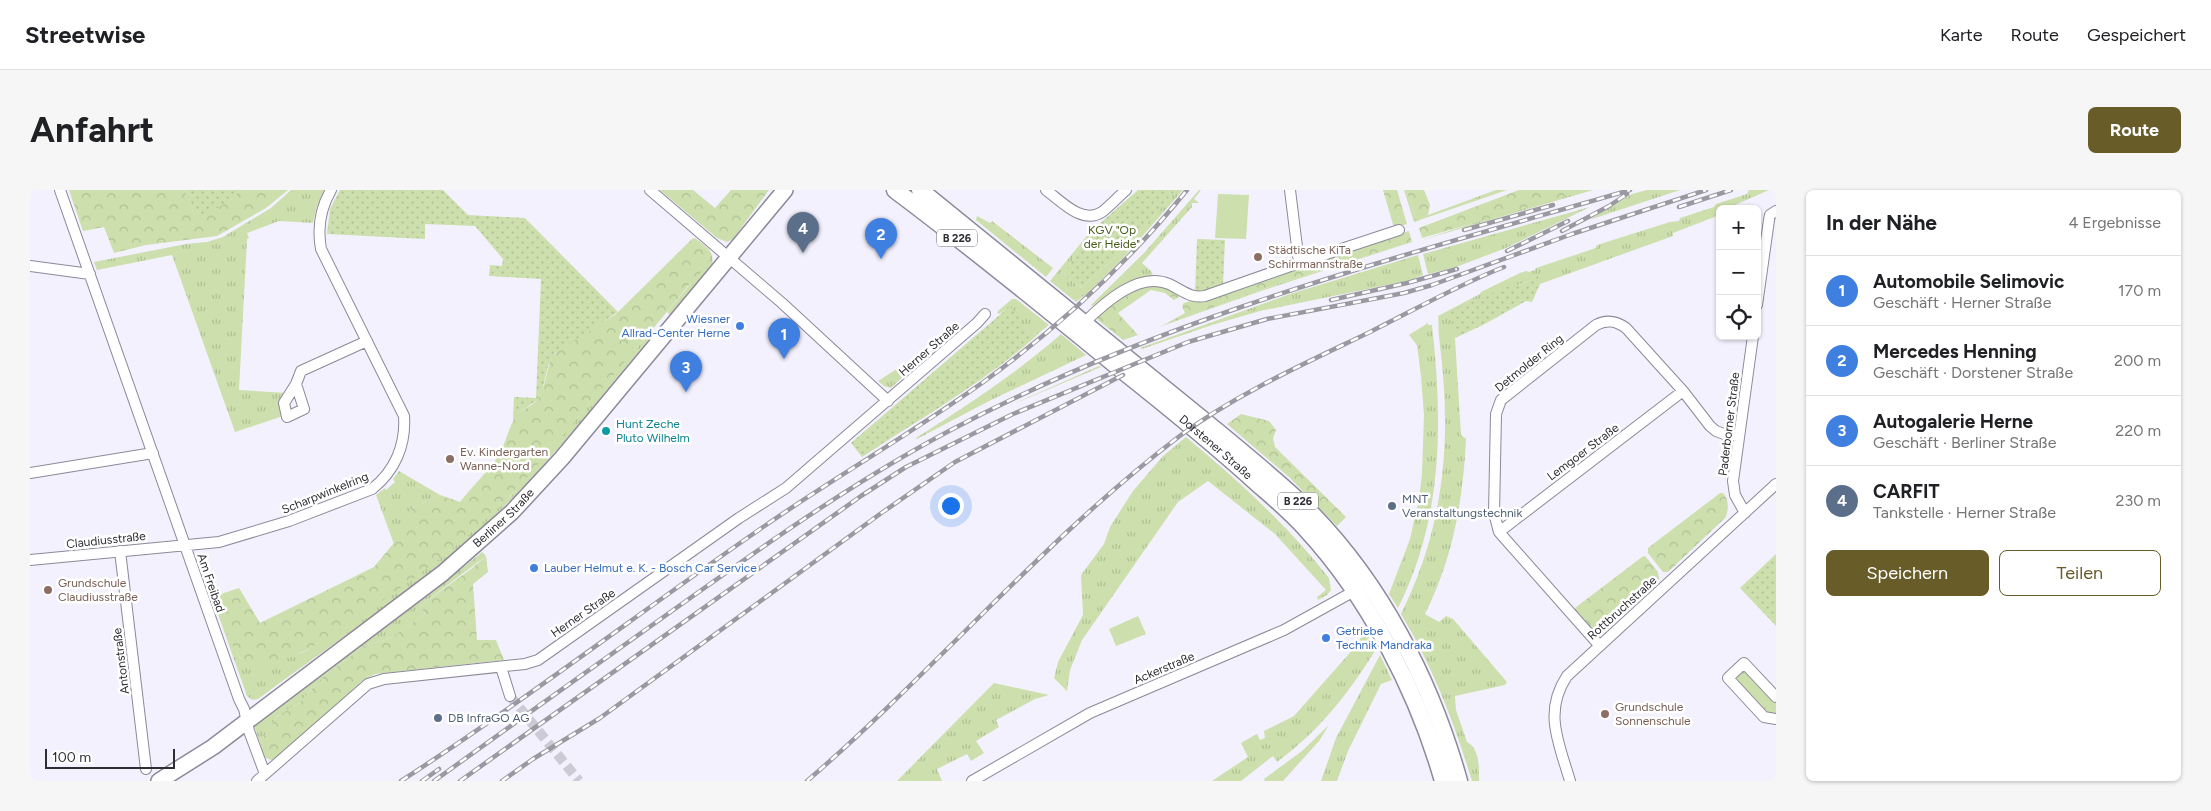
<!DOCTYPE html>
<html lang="de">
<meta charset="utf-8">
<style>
:root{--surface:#fff;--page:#f6f6f6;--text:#202124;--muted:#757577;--line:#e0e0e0;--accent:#685c29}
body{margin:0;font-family:Figtree,sans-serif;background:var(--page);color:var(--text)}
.controls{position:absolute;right:15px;top:15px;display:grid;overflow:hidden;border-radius:8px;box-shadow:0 1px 4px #0004}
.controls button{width:45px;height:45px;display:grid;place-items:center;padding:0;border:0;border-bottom:1px solid var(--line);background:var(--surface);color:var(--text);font:25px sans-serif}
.scale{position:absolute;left:15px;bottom:12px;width:130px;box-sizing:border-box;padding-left:5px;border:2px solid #2e2d34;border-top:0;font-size:14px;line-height:18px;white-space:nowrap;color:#2e2d34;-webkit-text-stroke:4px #fff;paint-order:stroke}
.you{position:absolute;left:920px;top:315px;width:18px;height:18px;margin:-12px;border:4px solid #fff;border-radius:50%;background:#1a73e8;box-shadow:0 0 0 8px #1a73e833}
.badge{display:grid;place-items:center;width:32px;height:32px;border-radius:50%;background:var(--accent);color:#fff;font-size:16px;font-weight:700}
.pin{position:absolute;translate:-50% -41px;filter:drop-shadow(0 1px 2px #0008)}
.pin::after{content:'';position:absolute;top:26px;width:18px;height:15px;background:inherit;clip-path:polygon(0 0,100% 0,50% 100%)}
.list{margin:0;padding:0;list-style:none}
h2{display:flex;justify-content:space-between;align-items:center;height:65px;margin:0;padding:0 20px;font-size:21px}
h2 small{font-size:16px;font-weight:400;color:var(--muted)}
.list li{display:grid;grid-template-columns:32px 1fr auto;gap:15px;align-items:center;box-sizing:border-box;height:70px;padding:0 20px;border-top:1px solid var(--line)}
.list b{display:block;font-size:19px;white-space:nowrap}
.list p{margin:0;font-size:16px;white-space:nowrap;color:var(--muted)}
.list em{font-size:16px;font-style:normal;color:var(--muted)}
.actions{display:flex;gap:10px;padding:15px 20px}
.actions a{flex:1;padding:11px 0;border:1px solid var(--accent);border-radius:8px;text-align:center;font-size:18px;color:var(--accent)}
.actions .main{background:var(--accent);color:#fff}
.icon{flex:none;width:28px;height:28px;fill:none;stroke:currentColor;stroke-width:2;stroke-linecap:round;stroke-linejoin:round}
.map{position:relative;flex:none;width:1746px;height:591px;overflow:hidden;border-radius:8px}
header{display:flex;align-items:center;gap:30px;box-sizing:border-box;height:70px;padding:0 25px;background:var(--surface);border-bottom:1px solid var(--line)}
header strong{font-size:24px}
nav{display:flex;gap:28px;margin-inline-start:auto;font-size:18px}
.intro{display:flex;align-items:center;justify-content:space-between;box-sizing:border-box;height:120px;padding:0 30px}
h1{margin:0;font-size:35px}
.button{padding:12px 22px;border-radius:8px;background:var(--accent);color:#fff;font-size:18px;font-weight:700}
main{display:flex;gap:30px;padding:0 30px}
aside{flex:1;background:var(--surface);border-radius:8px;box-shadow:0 1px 4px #0004}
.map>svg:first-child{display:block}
.grass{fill:url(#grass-tufts)}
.forest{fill:url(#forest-crowns)}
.park{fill:url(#park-dots)}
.pitch{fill:#ccdfac}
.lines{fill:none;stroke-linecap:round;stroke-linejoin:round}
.minor-tunnel{stroke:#cccad5;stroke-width:10;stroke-dasharray:10 5;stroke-linecap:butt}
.minor-casing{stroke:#8c899a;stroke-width:12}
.secondary-casing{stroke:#8c899a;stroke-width:18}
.primary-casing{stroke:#8c899a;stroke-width:19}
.minor{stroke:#fff;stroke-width:10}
.secondary{stroke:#fff;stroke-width:15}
.primary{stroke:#fff;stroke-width:16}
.rail-casing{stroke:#9a99a2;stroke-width:4.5}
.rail{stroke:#fff;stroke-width:2.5;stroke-dasharray:8;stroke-linecap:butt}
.education-dot{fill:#8d6e63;stroke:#fff;stroke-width:2}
.shop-dot{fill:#3f7fe0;stroke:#fff;stroke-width:2}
.culture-dot{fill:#0f9aa8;stroke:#fff;stroke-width:2}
.service-dot{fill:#5c6f8a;stroke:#fff;stroke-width:2}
.labels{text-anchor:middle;stroke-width:5;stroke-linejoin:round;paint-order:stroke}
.shield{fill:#fff;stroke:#6d6c71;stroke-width:1}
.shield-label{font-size:11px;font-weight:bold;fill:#2e2d34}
.park-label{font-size:12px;fill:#485c1a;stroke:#fff}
.education-label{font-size:12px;fill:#785e54;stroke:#fff;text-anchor:start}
.shop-label{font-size:12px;fill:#366cbe;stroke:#fff;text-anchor:start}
.street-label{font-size:12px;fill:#2e2d34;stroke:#fff}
.culture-label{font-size:12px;fill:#0d838f;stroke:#fff;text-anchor:start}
.service-label{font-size:12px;fill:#4e5e75;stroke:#fff;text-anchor:start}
</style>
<header>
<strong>Streetwise</strong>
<nav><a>Karte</a><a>Route</a><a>Gespeichert</a></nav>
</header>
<div class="intro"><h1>Anfahrt</h1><a class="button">Route</a></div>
<main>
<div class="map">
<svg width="1746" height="591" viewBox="0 0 1746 591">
<defs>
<pattern id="grass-tufts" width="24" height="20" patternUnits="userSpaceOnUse" patternTransform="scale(1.25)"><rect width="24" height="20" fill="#ccdfac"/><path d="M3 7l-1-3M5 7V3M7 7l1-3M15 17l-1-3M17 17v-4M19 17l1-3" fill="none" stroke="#b0c095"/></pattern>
<pattern id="forest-crowns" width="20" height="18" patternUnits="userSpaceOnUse" patternTransform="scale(1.25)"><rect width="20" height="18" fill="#ccdfac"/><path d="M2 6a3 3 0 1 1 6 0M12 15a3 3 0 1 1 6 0" fill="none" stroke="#b0c095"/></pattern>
<pattern id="park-dots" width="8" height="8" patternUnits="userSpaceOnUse" patternTransform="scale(1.25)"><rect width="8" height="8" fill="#ccdfac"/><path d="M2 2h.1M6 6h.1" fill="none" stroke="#b0c095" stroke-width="1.8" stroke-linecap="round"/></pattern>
</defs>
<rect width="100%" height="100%" fill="#f3f1fd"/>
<path class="grass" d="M261 0H294L286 19 283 33 249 31 217 43 219 48 217 49 209 200 257 203 253 226 205 242 142 65 67 80 64 72 156 54 177 52 193 47 241 18Z
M1146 0H1153L1093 68 1060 101 1046 112 1020 91 1060 42 1034 84 1051 98 1099 55Z
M1169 0H1171L1164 9 1169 13H1162V17L1112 73 1122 82 1123 88 1102 92 1062 116 1061 115 1114 63Z
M1374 0H1376L1387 31 1398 25 1466 0H1477L1384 32Z
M1558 0H1563L1392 50 1480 21Z
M1617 0H1650L1559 30 1602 4Z
M1719 0H1739L1696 19H1690V22L1686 23 1687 26 1643 43V46L1510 94 1508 87 1420 122 1425 148 1431 245 1436 249C1433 311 1423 368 1395 424L1409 432 1416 426 1423 429 1477 492 1475 495 1425 506 1426 520 1437 552C1450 559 1449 578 1449 591H1442C1424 532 1403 477 1371 424 1416 333 1422 247 1409 147 1408 139 1409 132 1408 126L1450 104 1451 102 1490 83 1496 81 1499 82 1505 80 1506 78 1566 58 1567 55 1640 32 1649 31 1650 28 1684 17 1686 14 1717 4Z
M1560 17 1476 58 1426 77 1398 84 1393 64Z
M947 26 960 33 962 31 1023 78 1016 87 946 30Z
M665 48C675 56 685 61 682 74L640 125 637 122 658 97 679 62 664 49Z
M1382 52 1234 100 1121 140 1256 91Z
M1388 65 1393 85 1381 90 1230 121 1182 135 1112 159 1110 158 1260 104Z
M982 109H986L1019 135 1006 145 999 142 980 117 969 124 967 122Z
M1398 133V135H1402C1413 232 1413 329 1368 418L1359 404 1380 349 1389 309 1392 284 1394 225 1391 186 1387 155 1379 145Z
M1031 144 1056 165 959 211 887 249 886 248C936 216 987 183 1031 144Z
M617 146 620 148C564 214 512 284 448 341 380 403 302 454 228 509L222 510 217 506 182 407 210 468 230 472 248 471 274 462 325 429 480 306Z
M881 170 885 175 861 198 854 196 848 191Z
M1069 176 1071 177 981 215Z
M1156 247C1209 291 1257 335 1299 388L1301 400 1297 405 1288 410 1287 407 1296 400 1245 344 1178 291 1148 312 1052 450 1040 480 1037 501 1024 488 1028 472 1053 425 1051 385 1074 354 1080 337 1103 301 1133 266Z
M369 281 410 305 382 318 364 354 346 305 355 298 356 300 365 292 363 289Z
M452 362 456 366 390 416 395 424 359 449 336 455 294 486 269 513 246 527 230 553 224 535 414 393Z
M1335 441 1346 459C1320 502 1288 542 1247 572L1243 566 1211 591H1182L1218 567 1211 553 1227 544 1230 550 1235 548 1234 541 1264 526 1325 457Z
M1350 465 1362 490 1351 494 1318 561 1307 591H1291L1306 548Z
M1714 480 1746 511V526H1740L1706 494 1704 487 1706 483Z
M964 493 1019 505 1005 509 966 530 969 537 946 551 954 563 941 571 937 564 907 579 912 591H867Z
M1299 535 1289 551 1253 591H1235L1234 589 1272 561Z"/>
<path class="forest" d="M39 0H155L164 24 200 11 210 0H258L236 18 187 46 116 55 84 63 74 37 53 41Z
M630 0H663L685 18 701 0H739L703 49 697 52 687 48Z
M1353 0H1367L1377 34 1364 38Z
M1376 0H1394L1400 15 1398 25 1387 31Z
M1489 0H1558L1392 48 1389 38Z
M1379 41 1382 52 1256 91 1132 136 1155 123 1152 116 1154 113Z
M663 48 679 62 680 69C639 120 597 170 554 220 522 259 490 298 453 332 412 370 367 401 321 432 294 450 245 487 211 468 204 464 186 417 182 407L209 398 230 433 344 377 363 354 382 318 410 305 430 312C442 297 458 281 469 265 476 253 479 236 486 226 492 219 501 217 507 210 516 198 516 180 522 167 525 161 577 129 585 125Z
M1116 95 1134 96 1150 105 1149 107 1144 110 1135 103 1121 100 1088 123 1108 145 1093 150 1068 130V127L1071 122 1106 99Z
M1211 224 1239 231 1246 240 1243 248 1245 257 1316 327 1307 336 1259 287 1197 234Z
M1690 303H1693C1699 309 1699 321 1695 328L1638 382H1633L1618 363V358Z
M456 366 458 382 443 394 447 450H466L474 470 345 484 332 491 247 568 241 570 234 567 230 553 246 527 269 513 294 486 336 455 359 449 395 424 390 416 441 379Z
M1615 366 1628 382 1629 390 1570 443H1564L1545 421V418L1612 367Z"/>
<path class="park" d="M155 0H210L200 11 172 26 164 24Z
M310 0H413L438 25 495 28 588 122 524 164 518 176 512 201 507 210 490 222 483 232 484 207 506 208 511 89 459 86 460 75 472 76 473 69 445 36 395 34V49L297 44 300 19Z
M1108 0H1146L1099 55 1051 98 1034 84 1060 42Z
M1167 49 1195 50 1193 96 1165 104Z
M1508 86 1510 94 1502 112 1496 111 1453 135 1425 148 1419 122 1481 95H1489Z
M980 116 999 142 1006 145 1012 141C958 190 893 227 832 267L821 253Z
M1746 364V436L1710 398Z"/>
<path class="pitch" d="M1188 4 1219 5 1216 49 1185 48Z
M1108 426 1116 444 1086 456 1079 439Z"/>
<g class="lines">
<path class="minor-tunnel" d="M480 506 549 591"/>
<defs>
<path id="minor" d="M30 0 209 509 214 519 219 541 235 584
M620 0 752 113 858 211
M1016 0C1031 11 1052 35 1072 22 1080 16 1088 7 1096 0
M1260 0 1269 73
M0 76 60 84
M1727 115 1739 30 1740 25 1746 21
M1054 133C1074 113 1109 81 1139 94 1152 100 1161 109 1175 106L1269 73 1369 40
M266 194 254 213 257 227 274 219 266 194 271 181 337 151
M0 283 123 263
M1715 323 1705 305 1703 291 1723 146
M1469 342 1653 201
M90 361 116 579
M0 370 189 352 259 331 342 299C365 281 376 255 374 226L291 59C287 37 290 19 301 0
M1569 455 1469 342 1464 323 1466 224 1471 210 1566 135C1577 129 1586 131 1596 138L1653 201 1680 236 1686 241 1694 244 1709 246
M471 477 480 506
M1746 507 1714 473 1698 488 1734 527 1746 529
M227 591 338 494 354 489 495 474 508 470 709 328 756 298 947 133 955 124
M942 591 1060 523 1254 440 1328 399
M1540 591C1529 553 1513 522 1537 486L1746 294"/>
<g id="secondary">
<path id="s1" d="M129 591 183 557 413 383 482 322 532 268 755 0"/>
</g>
<g id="primary">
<path id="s2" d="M865 0C941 57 1015 117 1088 177 1136 215 1183 253 1228 294 1244 308 1261 322 1276 339 1339 407 1388 503 1413 591"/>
<path d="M890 0 1188 242C1218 267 1249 292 1277 319 1351 393 1401 491 1429 591"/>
</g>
</defs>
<use href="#minor" class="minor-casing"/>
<use href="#secondary" class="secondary-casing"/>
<use href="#primary" class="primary-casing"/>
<use href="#minor" class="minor"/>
<use href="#secondary" class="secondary"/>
<use href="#primary" class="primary"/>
<defs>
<path id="rail" d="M1649 17 1701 0
M1434 40 1523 15
M1532 41 1579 16 1597 4
M1477 61 1538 31
M1301 110 1377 93 1427 79
M371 591C496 510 614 419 736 335 807 286 882 243 952 193 1028 138 1098 73 1157 0
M392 591 409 579
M404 591C490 529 577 467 663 406 746 347 829 289 919 241 1133 127 1369 67 1600 0
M430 591 831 306 876 277 983 224 1158 152 1237 129 1374 103 1402 95 1542 44 1676 0
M472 591 503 569 570 528 850 324 925 272 1093 185
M777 591C906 480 1015 348 1151 245 1208 203 1276 173 1340 142 1384 120 1428 95 1474 77"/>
</defs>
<use href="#rail" class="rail-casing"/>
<use href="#rail" class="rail"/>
</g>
<g class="education-dot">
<circle cx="1228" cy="67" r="5"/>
<circle cx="420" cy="269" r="5"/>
<circle cx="18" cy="400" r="5"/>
<circle cx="1575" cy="524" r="5"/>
</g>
<g class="shop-dot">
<circle cx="710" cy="136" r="5"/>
<circle cx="504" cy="378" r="5"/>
<circle cx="1296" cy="448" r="5"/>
</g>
<circle class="culture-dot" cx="576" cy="241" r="5"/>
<g class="service-dot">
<circle cx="1362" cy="316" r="5"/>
<circle cx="408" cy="528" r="5"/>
</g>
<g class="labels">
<g class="shield">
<rect x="907" y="39.5" width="40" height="17" rx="4"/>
<rect x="1248" y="302.5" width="40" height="17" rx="4"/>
</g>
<g class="shield-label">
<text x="927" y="52">B 226</text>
<text x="1268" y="315">B 226</text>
</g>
<g class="park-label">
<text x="1082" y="44">KGV "Op<tspan x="1082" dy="14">der Heide"</tspan></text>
</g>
<g class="education-label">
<text x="1238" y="64">Städtische KiTa<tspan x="1238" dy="14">Schirrmannstraße</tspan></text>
<text x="430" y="266">Ev. Kindergarten<tspan x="430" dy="14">Wanne-Nord</tspan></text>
<text x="28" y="397">Grundschule<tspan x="28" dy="14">Claudiusstraße</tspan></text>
<text x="1585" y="521">Grundschule<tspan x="1585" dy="14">Sonnenschule</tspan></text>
</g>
<g class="shop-label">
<text x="700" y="133" text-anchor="end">Wiesner<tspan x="700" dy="14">Allrad-Center Herne</tspan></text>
<text x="514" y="382">Lauber Helmut e. K. - Bosch Car Service</text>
<text x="1306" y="445">Getriebe<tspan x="1306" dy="14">Technik Mandraka</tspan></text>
</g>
<g class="street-label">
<text transform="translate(899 159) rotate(-41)" y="4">Herner Straße</text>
<text transform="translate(1499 173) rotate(-39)" y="4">Detmolder Ring</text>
<text transform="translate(1699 234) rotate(-83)" y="4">Paderborner Straße</text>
<text dy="4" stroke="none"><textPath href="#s2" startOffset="411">Dorstener Straße</textPath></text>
<text transform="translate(1553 262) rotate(-37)" y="4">Lemgoer Straße</text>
<text transform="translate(295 303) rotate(-22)" y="4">Scharpwinkelring</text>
<text dy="4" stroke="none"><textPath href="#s1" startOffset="434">Berliner Straße</textPath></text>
<text transform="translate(76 350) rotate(-6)" y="4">Claudiusstraße</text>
<text transform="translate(181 393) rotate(71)" y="4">Am Freibad</text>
<text transform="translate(1592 418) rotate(-42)" y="4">Rottbruchstraße</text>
<text transform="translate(553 423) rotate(-35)" y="4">Herner Straße</text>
<text transform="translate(91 471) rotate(-97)" y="4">Antonstraße</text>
<text transform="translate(1134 478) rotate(-23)" y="4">Ackerstraße</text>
</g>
<g class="culture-label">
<text x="586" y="238">Hunt Zeche<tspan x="586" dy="14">Pluto Wilhelm</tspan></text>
</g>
<g class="service-label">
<text x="1372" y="313">MNT<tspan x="1372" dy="14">Veranstaltungstechnik</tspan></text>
<text x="418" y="532">DB InfraGO AG</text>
</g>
</g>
</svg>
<div class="controls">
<button>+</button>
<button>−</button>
<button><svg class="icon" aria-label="locate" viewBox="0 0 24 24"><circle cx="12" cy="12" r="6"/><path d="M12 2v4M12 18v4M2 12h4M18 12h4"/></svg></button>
</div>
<div class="scale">100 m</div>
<div class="you"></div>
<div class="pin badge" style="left:754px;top:169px;background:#3f7fe0">1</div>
<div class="pin badge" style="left:851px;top:69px;background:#3f7fe0">2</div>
<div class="pin badge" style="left:656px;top:202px;background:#3f7fe0">3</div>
<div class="pin badge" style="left:773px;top:63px;background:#5c6f8a">4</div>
</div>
<aside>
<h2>In der Nähe<small>4 Ergebnisse</small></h2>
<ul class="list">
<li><span class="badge" style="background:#3f7fe0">1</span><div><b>Automobile Selimovic</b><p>Geschäft · Herner Straße</p></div><em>170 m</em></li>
<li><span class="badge" style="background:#3f7fe0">2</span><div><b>Mercedes Henning</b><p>Geschäft · Dorstener Straße</p></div><em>200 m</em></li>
<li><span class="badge" style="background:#3f7fe0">3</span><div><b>Autogalerie Herne</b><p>Geschäft · Berliner Straße</p></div><em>220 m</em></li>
<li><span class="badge" style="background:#5c6f8a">4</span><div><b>CARFIT</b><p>Tankstelle · Herner Straße</p></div><em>230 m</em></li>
</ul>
<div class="actions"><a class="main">Speichern</a><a>Teilen</a></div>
</aside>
</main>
